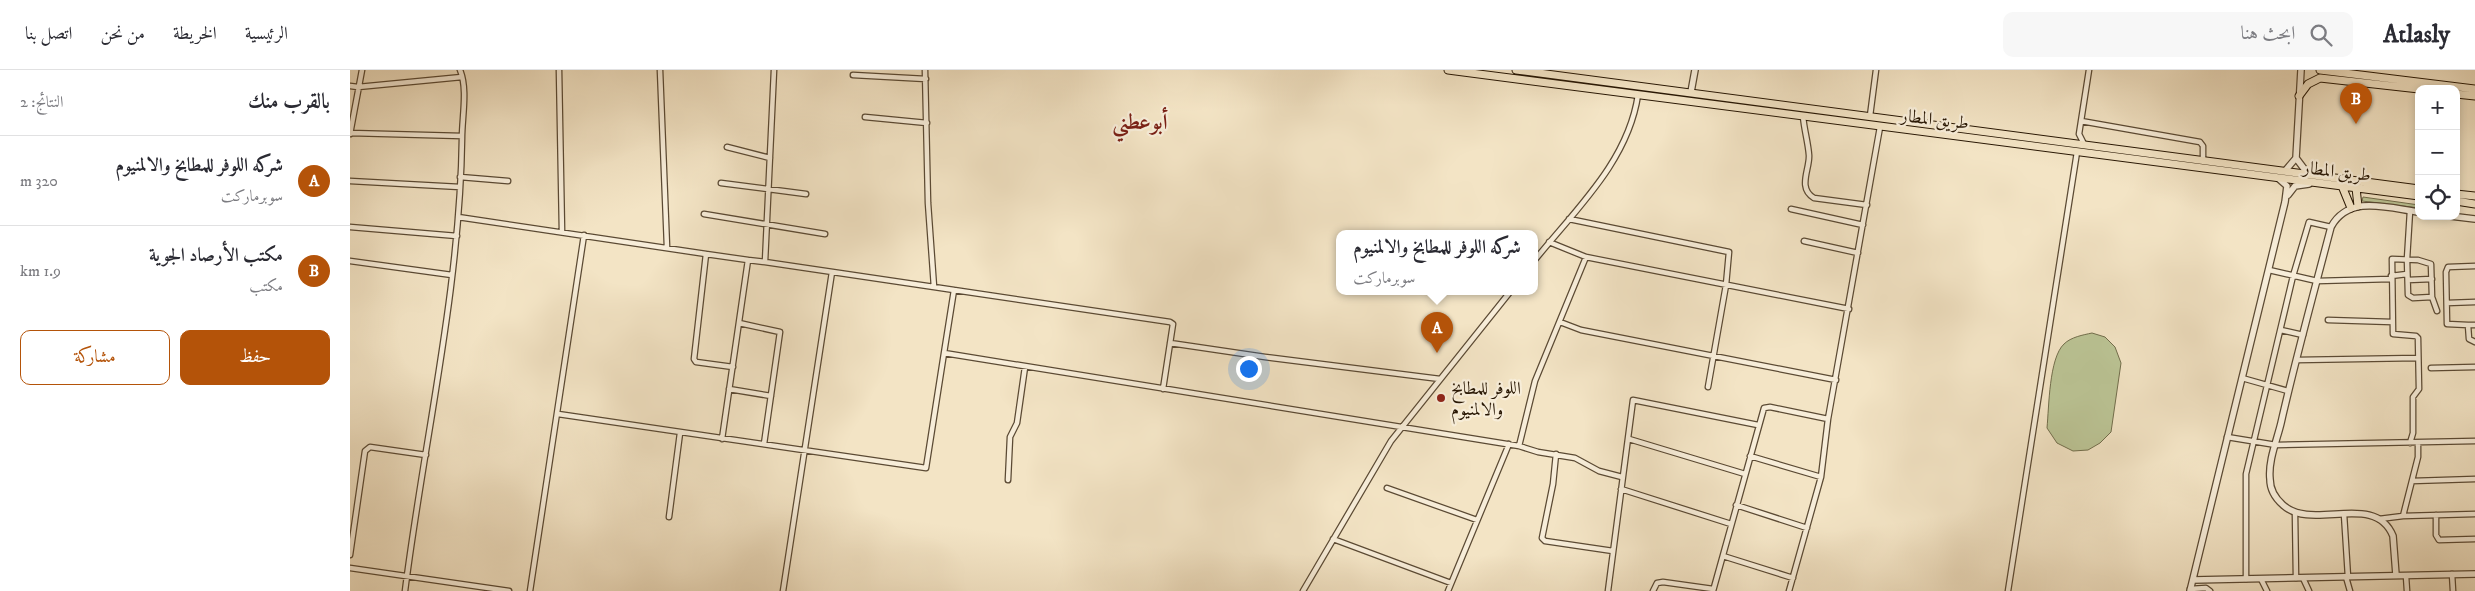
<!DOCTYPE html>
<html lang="ar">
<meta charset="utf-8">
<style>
:root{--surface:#fff;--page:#f7f7f7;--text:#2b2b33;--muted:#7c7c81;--line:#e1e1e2;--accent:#b45309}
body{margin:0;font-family:"IM FELL DW Pica",Amiri,serif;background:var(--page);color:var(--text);direction:rtl}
.controls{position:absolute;right:15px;top:15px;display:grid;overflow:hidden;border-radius:10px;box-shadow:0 2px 8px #0003}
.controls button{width:45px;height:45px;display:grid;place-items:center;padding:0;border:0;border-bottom:1px solid var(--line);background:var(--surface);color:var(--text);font:25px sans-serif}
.you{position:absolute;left:898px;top:298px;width:18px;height:18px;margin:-12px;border:4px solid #fff;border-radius:50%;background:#1a73e8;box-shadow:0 0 0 8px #1a73e833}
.badge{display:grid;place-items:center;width:32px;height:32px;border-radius:50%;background:var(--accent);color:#fff;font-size:16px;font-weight:700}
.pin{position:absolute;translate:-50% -41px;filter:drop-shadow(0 1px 2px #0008)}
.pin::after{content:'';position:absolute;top:26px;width:18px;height:15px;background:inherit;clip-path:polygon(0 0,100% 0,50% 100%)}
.popup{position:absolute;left:986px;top:160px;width:202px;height:65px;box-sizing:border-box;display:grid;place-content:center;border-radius:10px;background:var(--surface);filter:drop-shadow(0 1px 4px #0005);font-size:16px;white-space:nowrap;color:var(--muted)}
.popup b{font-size:19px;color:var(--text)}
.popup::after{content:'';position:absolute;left:50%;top:100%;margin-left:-10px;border:10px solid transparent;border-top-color:var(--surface)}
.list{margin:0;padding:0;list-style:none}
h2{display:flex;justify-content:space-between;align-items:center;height:65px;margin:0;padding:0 20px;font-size:21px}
h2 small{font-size:16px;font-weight:400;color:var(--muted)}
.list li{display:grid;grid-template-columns:32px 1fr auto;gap:15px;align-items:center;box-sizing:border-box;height:90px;padding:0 20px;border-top:1px solid var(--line)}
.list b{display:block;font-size:19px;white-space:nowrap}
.list p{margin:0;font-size:16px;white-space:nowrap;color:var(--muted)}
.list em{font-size:16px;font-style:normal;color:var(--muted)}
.actions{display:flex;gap:10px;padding:15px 20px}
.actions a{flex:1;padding:11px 0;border:1px solid var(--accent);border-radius:10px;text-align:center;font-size:18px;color:var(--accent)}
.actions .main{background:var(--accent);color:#fff}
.icon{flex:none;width:28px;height:28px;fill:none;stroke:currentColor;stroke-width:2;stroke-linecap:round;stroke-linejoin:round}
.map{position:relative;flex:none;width:2125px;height:521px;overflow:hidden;direction:ltr}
header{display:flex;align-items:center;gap:30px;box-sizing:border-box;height:70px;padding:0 25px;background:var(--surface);border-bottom:1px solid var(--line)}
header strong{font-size:24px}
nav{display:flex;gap:28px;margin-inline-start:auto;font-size:18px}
.search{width:350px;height:45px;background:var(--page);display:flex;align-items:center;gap:12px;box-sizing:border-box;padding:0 18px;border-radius:10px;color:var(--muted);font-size:19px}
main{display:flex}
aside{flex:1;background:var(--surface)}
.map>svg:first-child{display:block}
.green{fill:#bbc495;stroke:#726e4c}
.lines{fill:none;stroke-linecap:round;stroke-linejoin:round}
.minor-casing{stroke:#5b4a34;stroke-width:7}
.tertiary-casing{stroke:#5b4a34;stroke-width:8}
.primary-casing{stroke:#281704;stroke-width:9}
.trunk-casing{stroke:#281704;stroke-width:9}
.minor{stroke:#f7edd9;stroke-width:4.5}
.tertiary{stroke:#f7edd9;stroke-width:5.5}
.primary{stroke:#f3e4c5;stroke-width:7}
.trunk{stroke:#f3e4c5;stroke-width:7}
.poi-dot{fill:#8f2418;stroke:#f7edd9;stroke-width:2}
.labels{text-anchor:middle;stroke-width:4.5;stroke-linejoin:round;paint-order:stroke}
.street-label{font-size:18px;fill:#281704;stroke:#f7edd9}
.poi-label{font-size:18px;fill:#281704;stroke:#f7edd9;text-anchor:start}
.district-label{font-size:22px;font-weight:bold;fill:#7a1f14;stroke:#f7edd9}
</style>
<header>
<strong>Atlasly</strong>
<div class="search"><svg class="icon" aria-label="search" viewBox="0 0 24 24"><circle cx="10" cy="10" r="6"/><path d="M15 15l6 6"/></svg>ابحث هنا</div>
<nav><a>الرئيسية</a><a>الخريطة</a><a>من نحن</a><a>اتصل بنا</a></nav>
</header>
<main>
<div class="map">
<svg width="2125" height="521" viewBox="0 0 2125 521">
<rect width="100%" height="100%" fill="#f3e4c5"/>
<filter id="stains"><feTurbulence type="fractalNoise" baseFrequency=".004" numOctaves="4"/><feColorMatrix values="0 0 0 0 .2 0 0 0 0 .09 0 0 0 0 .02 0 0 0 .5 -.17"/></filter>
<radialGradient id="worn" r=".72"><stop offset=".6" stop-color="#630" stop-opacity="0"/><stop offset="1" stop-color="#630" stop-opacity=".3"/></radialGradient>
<path class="green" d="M2013 127 2069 135V138L2012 131Z
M1742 263 1755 267 1765 277 1771 293 1761 362 1750 373 1738 380 1723 381 1707 373 1697 358C1699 337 1699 288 1714 274 1721 267 1733 265 1742 263Z"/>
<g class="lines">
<defs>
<path id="minor" d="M209 0 212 162
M310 0 317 177
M575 0 578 133 584 217 604 220
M503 5 576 9
M0 16 8 17 112 7
M1453 46C1454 59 1458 72 1459 85 1460 99 1447 118 1464 128L1517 135
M1520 46 1526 0
M515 47 577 53
M1731 51 1850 72 1853 76V90
M0 63 112 66
M0 64 12 0
M1734 74 1729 64 1739 0
M377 77 420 88
M110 107 158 111
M0 111 110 117
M371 113 456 124
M1441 139 1513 155
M2060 141 2057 189 2058 225 2063 228 2082 227
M354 144 475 164
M108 147 356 184
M1219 149 1379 182 1376 215 1358 317
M0 157 107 166
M1454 171 1508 183
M1199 172 1236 187 1499 239
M0 191 102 205
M1184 191C1225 140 1278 92 1288 25
M415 192 584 217
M1919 200 1967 211 2041 209
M2041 206 2057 204
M2058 210 2082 209
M2097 233 2125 232
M1978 250 2042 252
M1210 252 1231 260 1486 310
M389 253 430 262 414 374
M2118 255 2097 254 2096 202 2098 197 2125 196
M2125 255H2118L2119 269 2125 272
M1931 260 1953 265
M820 273 915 287 1090 309
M594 283 604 220 820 252 823 254 813 319
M1947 290 2068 288
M383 297 346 292 344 289 356 184 398 190
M2081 298 2125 297
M1892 308 1938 321
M379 319 421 326
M208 344 576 398 594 283 1169 376 1185 311 1236 187
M1877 367 1926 375 2125 371
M372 369 398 190 415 192 424 0
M1279 369 1395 404
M2060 373 2063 363V327L2069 319 2068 268 2066 266 2043 264 2042 189 2068 190 2081 194 2082 227 2087 241
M1169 376 1188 382 1225 388 1249 401 1272 407
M1206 384 1203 414 1192 468 1195 471 1263 481
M1400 386 1471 407
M658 410 660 367 667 353 675 297
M2062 411 2125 409
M1037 418 1127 450
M1271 419 1381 454
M1386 435 1457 458
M1945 443 1946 508
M1994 444 1998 507
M2086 445V465L2089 470 2125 469
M2053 446 2068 387V373
M319 447 330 363
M2029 449 2053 446 2125 444
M983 469 1101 513
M0 485 15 381 20 377 76 385
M1373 486 1443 508
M0 498 159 521
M2102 504 2103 521
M2056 506 2057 521
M1996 507 2000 521
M1953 508 1959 521
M1896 509V404L1943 206 1959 152 1981 157
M1911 509 1917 521
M1840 519 1856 518 1860 521
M55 521C74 370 110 220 112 68 112 47 118 19 110 0
M180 521 234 165
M433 521 482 202
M953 521 1041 371 1160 222
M1098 521 1159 374
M1258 521 1283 330 1408 355
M1303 521 1307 513 1313 512 1363 519
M1363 521 1414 338 1420 337 1478 349
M1439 521 1471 407 1478 349 1530 57
M1658 521 1727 82"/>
<path id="tertiary" d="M1341 22 1345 0
M1946 88 1958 104
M1935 101 1946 88 1951 0
M1938 125 1945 116 1959 114
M2100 146 2125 149
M2046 505 2043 466C2025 421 1962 462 1933 435 1925 428 1920 419 1920 409 1918 391 1927 370 1931 353 1946 287 1964 222 1981 157 1999 124 2038 138 2069 142
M1843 510 2125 504
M1840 521 1935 132 1937 116 1929 109"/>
<path id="primary" d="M1970 0 2125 19
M2106 24 2125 26
M1949 26 1958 14 1970 8 2069 19"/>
<path id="trunk" d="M1098 0 2069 126
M1166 0 2069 119
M1992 116 2001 138
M2006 118 2008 136
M2106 124 2125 126
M2106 131 2125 134"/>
</defs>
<use href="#minor" class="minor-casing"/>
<use href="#tertiary" class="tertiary-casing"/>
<use href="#primary" class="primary-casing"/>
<use href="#trunk" class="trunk-casing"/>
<use href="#minor" class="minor"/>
<use href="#tertiary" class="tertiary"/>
<use href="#primary" class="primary"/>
<use href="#trunk" class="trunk"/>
</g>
<circle class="poi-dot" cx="1091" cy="328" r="5"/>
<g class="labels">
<g class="street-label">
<text transform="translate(1585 49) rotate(7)" y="6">طريق المطار</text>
<text transform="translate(1987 101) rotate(7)" y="6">طريق المطار</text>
</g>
<g class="poi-label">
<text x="1101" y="324">اللوفر للمطابخ<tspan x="1101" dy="21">والالمنيوم</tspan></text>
</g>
<g class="district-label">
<text x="790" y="59">أبوعطني</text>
</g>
</g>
<rect width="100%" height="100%" filter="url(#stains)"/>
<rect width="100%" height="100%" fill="url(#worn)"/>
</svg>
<div class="controls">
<button>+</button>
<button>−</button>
<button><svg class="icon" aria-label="locate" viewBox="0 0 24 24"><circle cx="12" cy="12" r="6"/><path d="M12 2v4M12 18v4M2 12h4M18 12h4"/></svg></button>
</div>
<div class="you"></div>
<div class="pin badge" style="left:1087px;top:283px">A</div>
<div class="popup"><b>شركه اللوفر للمطابخ والالمنيوم</b>سوبرماركت</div>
<div class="pin badge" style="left:2006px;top:54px">B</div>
</div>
<aside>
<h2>بالقرب منك<small>النتائج: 2</small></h2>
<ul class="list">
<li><span class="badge">A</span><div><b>شركه اللوفر للمطابخ والالمنيوم</b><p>سوبرماركت</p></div><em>320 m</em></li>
<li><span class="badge">B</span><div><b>مكتب الأرصاد الجوية</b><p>مكتب</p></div><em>1.9 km</em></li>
</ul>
<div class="actions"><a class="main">حفظ</a><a>مشاركة</a></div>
</aside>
</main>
